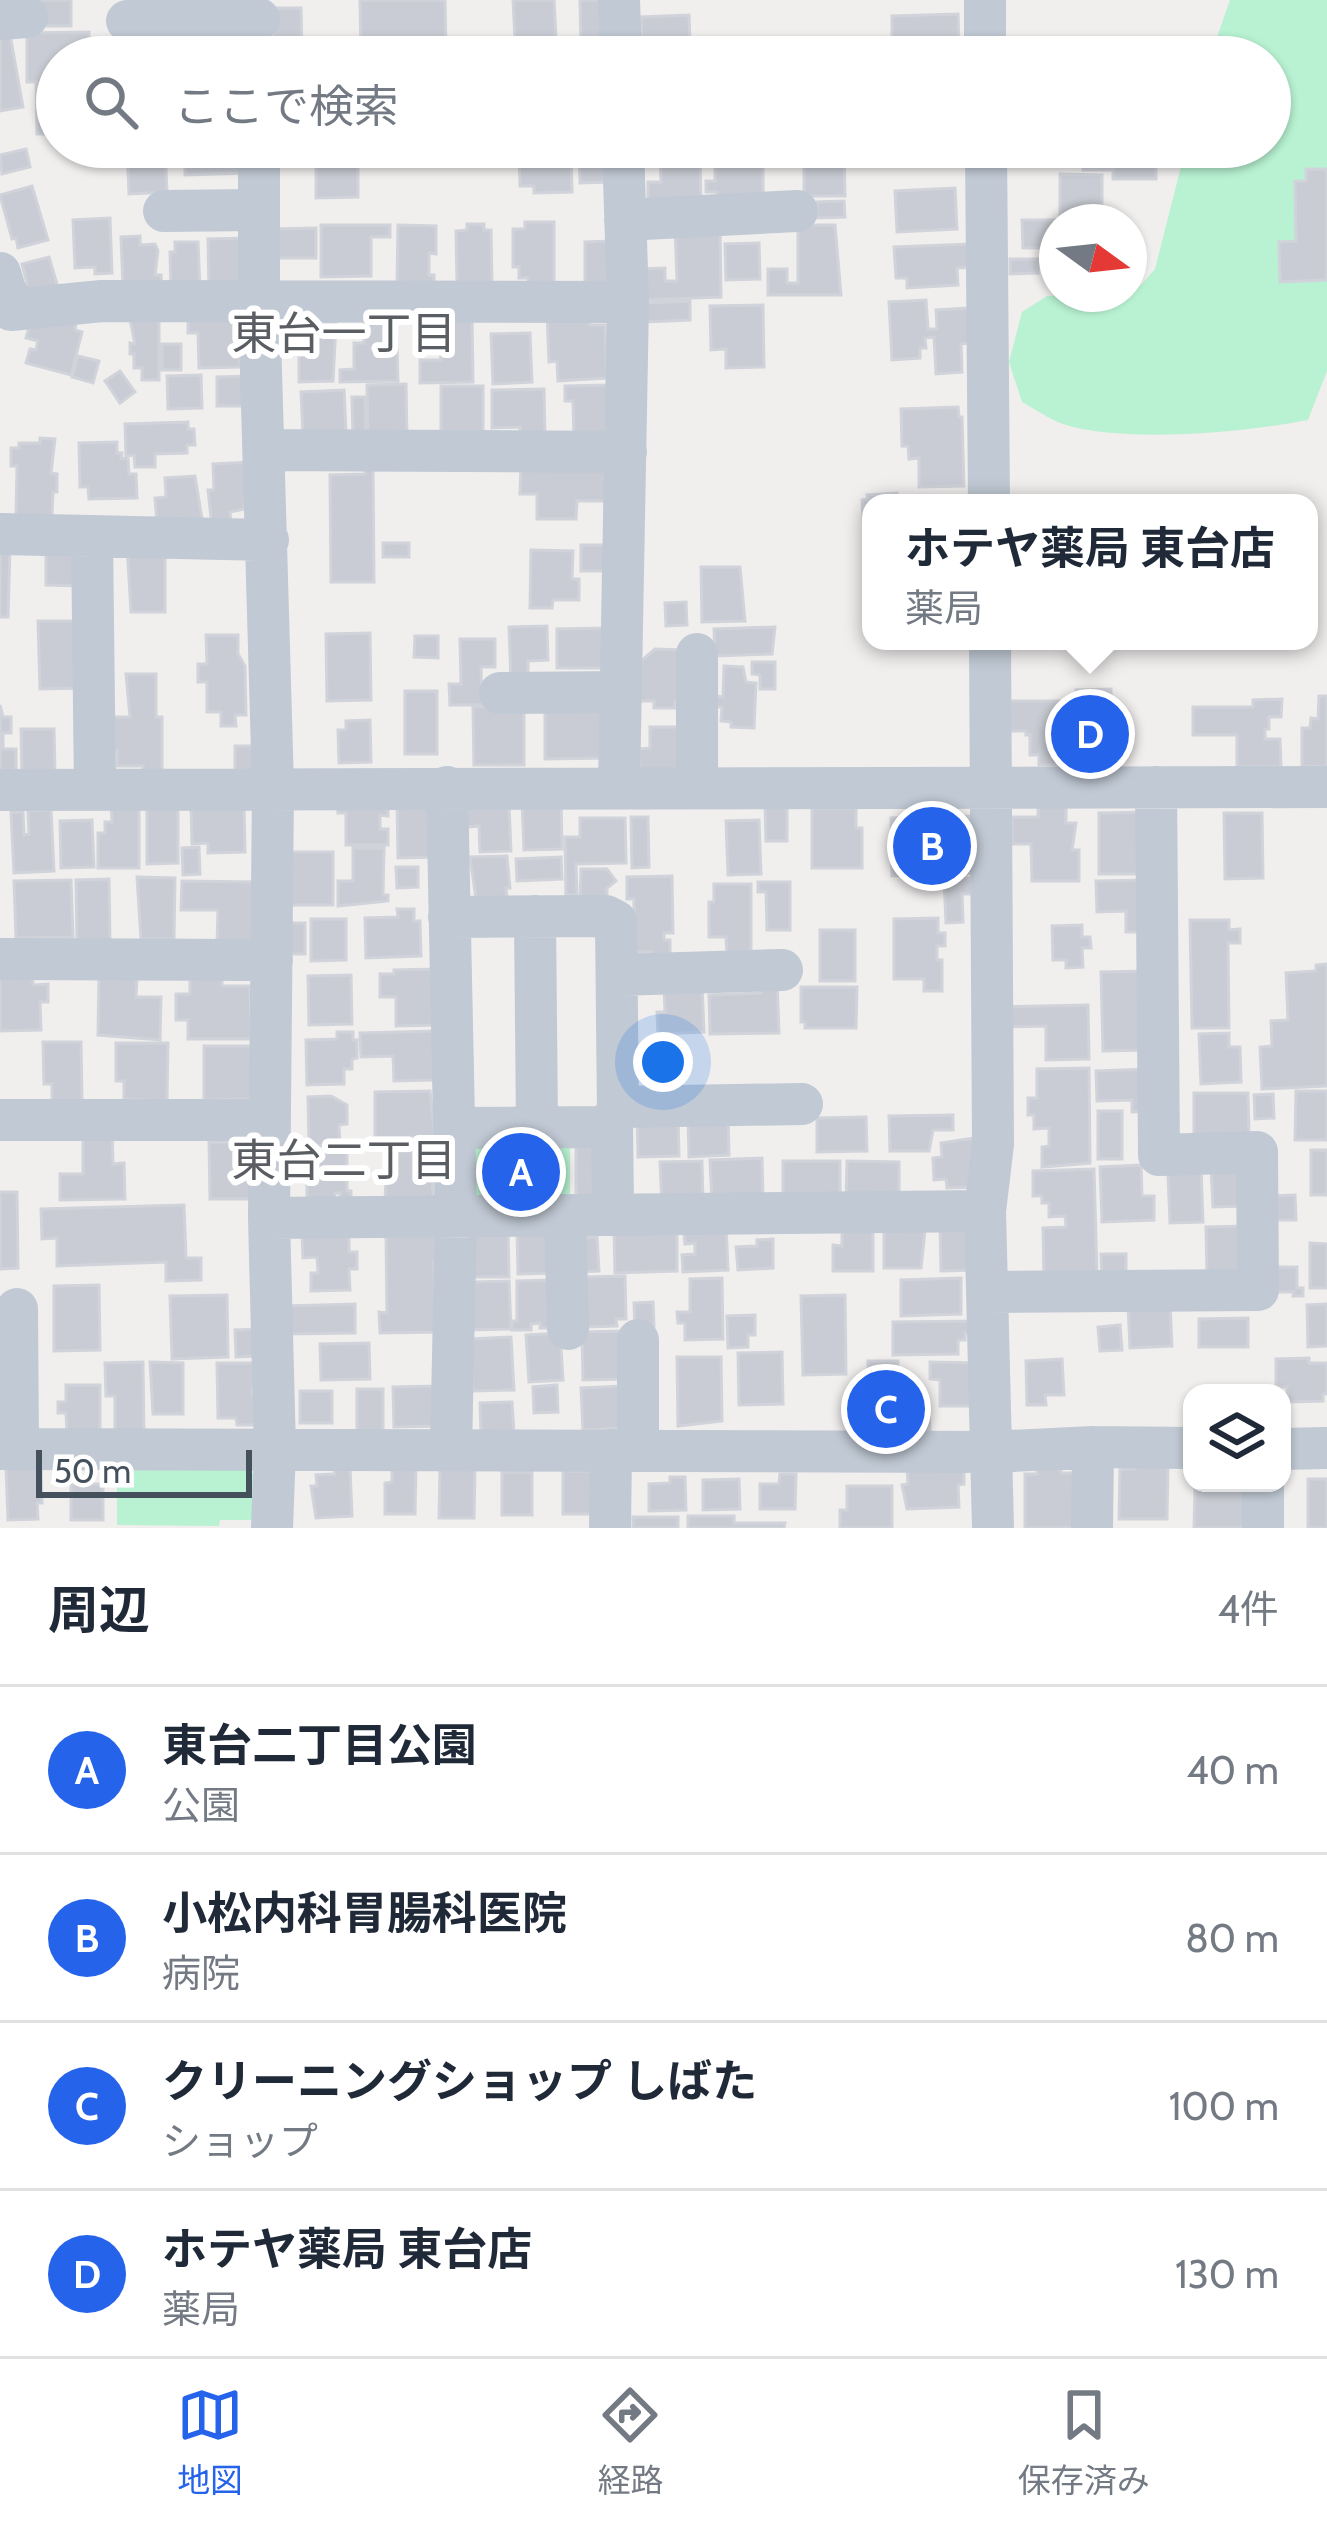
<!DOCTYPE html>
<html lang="ja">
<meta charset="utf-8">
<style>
:root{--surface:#fff;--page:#f2f2f3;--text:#1f2937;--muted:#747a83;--line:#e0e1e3;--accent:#2563eb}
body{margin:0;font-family:Cabin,"Noto Sans JP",sans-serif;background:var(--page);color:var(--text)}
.controls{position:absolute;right:36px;bottom:36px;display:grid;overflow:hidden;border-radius:24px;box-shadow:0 3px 9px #0004}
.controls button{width:108px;height:108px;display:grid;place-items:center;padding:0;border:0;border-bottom:3px solid var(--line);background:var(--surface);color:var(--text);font:60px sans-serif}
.compass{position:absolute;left:1039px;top:204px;width:108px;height:108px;border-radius:50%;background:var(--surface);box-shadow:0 3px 9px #0004;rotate:105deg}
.scale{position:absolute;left:36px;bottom:30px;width:216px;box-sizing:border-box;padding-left:12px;border:6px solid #45505d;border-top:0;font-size:33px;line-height:42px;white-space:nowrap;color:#45505d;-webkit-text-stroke:9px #fff;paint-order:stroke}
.you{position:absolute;left:663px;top:1062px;width:42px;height:42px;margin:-30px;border:9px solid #fff;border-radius:50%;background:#1a73e8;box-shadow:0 0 0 18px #1a73e833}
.badge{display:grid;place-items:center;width:78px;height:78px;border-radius:50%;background:var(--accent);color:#fff;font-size:39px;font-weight:700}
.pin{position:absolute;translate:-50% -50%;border:6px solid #fff;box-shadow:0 3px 12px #0006}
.popup{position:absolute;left:862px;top:494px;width:456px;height:156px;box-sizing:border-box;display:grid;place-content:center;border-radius:24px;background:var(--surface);filter:drop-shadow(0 3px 9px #0005);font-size:39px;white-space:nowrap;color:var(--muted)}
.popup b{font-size:45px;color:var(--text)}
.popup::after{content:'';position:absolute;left:50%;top:100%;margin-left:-24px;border:24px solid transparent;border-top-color:var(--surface)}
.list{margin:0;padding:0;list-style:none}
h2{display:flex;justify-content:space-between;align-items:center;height:156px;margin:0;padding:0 48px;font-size:51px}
h2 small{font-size:39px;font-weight:400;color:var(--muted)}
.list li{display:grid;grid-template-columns:78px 1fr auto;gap:36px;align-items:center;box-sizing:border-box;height:168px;padding:0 48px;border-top:3px solid var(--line)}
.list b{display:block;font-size:45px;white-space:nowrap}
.list p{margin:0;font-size:39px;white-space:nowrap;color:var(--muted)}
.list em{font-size:39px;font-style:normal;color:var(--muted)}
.icon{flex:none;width:66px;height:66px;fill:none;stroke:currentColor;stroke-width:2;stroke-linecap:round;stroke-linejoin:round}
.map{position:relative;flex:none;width:1327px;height:1528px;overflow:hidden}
.search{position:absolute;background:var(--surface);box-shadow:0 3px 9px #0004;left:36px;right:36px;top:36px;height:132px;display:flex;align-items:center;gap:30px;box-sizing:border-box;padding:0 42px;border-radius:66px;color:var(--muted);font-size:45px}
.sheet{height:828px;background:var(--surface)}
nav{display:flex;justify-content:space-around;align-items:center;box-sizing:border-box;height:168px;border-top:3px solid var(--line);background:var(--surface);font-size:33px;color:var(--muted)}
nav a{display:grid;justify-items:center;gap:6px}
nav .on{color:var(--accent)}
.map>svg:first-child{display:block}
.green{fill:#b8f2d2}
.building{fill:#c9ccd4;stroke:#d1d3da;stroke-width:3}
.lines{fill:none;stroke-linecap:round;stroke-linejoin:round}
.minor{stroke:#c0c9d4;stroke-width:42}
.labels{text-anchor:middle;stroke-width:12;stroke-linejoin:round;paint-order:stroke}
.neighbourhood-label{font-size:45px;fill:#5a5e63;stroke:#fff}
</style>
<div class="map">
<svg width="1327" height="1528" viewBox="0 0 1327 1528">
<rect width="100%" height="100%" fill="#f1eeee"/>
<path class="green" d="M1230 0H1327V371L1308 420C1246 432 1123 444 1063 424 1049 419 1035 409 1022 402L1009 362 1022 312 1047 296 1129 294V288L1140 286 1155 269 1186 147H1270V57H1210Z
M471 1137H570V1208H471Z
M117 1462H249V1473L261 1474 260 1520H220L219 1526 117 1525Z"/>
<path class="building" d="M33 0H71V26H38Z
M360 0H445L446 52 361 54Z
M513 0H554L556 37 515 40Z
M580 0H608L603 47 581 48Z
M273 8H301L302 53 274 54Z
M958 14 959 47 892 49V16Z
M689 15 690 43H676V50H665V44H642L641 17Z
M250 28 251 57H198L197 30Z
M9 29 23 107 0 111V30Z
M89 32V57H57V134H37L36 82H27V33Z
M172 33 181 57H125V34Z
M127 147H165L167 192 129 194Z
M185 147H239L248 173 185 175Z
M660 147H700L701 206H648V182H661Z
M715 147H763V198L717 199V192H706V181H715Z
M804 147H844L845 196H804Z
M1083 147H1156V179H1113V170H1083Z
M324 148H358V197L316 198V163H323Z
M608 148 609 182 580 183 579 149Z
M26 149 30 167 2 174 0 155Z
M571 151 572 192 534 193V186H520L519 153Z
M1306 169H1327V280L1280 282 1279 242 1296 241 1295 181H1306Z
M1060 174 1102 175V218L1060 217Z
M32 186 48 240 18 248 16 238 12 239 0 195Z
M955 188 957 229 897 232 895 191Z
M844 201 845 217 817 218V202Z
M110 218 112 273 95 274V267L75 268 73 220Z
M1111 219V222H1057V248H1023L1022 220Z
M525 222H554V292H529L528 278H519V267H513V229H525Z
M467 224H484V230H491L492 284 457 285 456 231 467 230Z
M321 225H390V237H371V276L321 277Z
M398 225 436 226V254L429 253V275H434V290L397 281Z
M798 225H835L841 295H768V269H787V283H798Z
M720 226 721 297 639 300 638 269 665 268V281H677L675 227Z
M316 228V258H271V229Z
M140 236V245L155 244 158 251 155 275H161L162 293 123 287 121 237Z
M246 238 247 290 209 292 208 239Z
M612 241V287L585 288V242Z
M175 242H198L200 290 171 291 170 252H175Z
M759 243 760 279 726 280 725 244Z
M971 244 972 267 957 268 958 285 907 288V278H896L894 247Z
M49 257 59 291 21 301 17 285 27 283 22 264Z
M1010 259H1038V273L1010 274Z
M926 300 928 329H937L936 310 968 308 969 343 961 344 962 372 936 374 934 337 925 338 926 348H920V358L892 360 889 302Z
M690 301V320L646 322 645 303Z
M763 305 764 367 726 368V349L711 350 710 306Z
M159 307V380H142V368H134V354H130V343L135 344 130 320Z
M396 310 398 381 340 382V370L354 369V343H364V311Z
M251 311V348H239L240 367 199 368 198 333H188V313Z
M547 313 590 318V325H605L607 378 558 381 557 361 549 362Z
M32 317 76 323 75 330 82 332 71 375 26 363 30 349 36 350 38 341 26 338Z
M472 317 473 382 420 383V360H441L440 348 433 349V338H427V319Z
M336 323 333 381 299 382V355H291L290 324Z
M530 333 532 382 493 384 491 334Z
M162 344H181V370H162Z
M78 356 99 361 93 383 72 377Z
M120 371 135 392 120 403 105 381Z
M201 375 202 408 168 409 167 376Z
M250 376V406H217V377Z
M406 384 407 438 368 439 367 385Z
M607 385 614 440 574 441 573 401H565V386Z
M441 386H483V440H441Z
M544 389 545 439 520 440V427L492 428V390Z
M344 390 346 432 303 434 301 392Z
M352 397H365L366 442H353Z
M958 407 959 417H962L964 486 919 487V458L909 459 908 446H902L901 409Z
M188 422V429H194L195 445H187V453L155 454V467H135L134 455 126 456 125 424Z
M40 438 55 439 51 473 57 474V492H53L52 515 16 516 17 466H11V448H19V443H40Z
M117 442V453H122L121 459 128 458 129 474H136L137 498 89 499 88 487H80L79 443Z
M251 462 244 509 230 512 231 526 212 527 208 490H214L213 464Z
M521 465H613V501H577L576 519H537V494H520Z
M365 469H373L374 582H331L330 475 365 474Z
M195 476 202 519 157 522 155 498 166 497 165 478Z
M897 493 898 503H871V550H865L862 500 868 499 867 495Z
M46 541 77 542 80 586 46 585Z
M383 543H409V557H383Z
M127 545H165V612H131Z
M581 545H606V571H581Z
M0 547H10L8 617H0Z
M531 550 573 551 572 579H579V600H553L552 608H530Z
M701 567H740L745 621 702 622Z
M686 602 687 625 666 626 665 603Z
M38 621H81L83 688 40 689Z
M547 626 548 660 528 661V679L511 680 509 627Z
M775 627 772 654 715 656 714 629Z
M606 628V668H557V629Z
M370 633 371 700 327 701 326 634Z
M206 635H238V654L245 666 246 715H235L236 726H221V712H207V682H198V664H207Z
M415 636H438V658L414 657Z
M460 639H495V667H481L482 705H450L449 684H461Z
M655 649 683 650 681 702 675 701V708H654V701H640L641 661Z
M752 662H775V689H760V675L752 674Z
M724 666 743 667 746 682 756 683 754 728 731 727V722L721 721 722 707H716V696L723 697Z
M126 674H156V717H162V776H143V766H117V751H109V717H130Z
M1111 689V705H1105V764H1076V690Z
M405 691H437V754H405Z
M1319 696H1327V767L1302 766V728H1310L1311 718 1318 719Z
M1282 699 1281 717H1269V729H1265V739H1280L1281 767H1237V735H1193V707H1253V700Z
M995 701H1071V765H1039V755H1030V735H1026V731H1001Z
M0 705 3 717H11V733H3V749H16V771L0 772Z
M607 705V758L545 759V711Z
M524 706V765H474L473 707Z
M370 720 371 762 339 763 338 730H346V721Z
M650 727H681L682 770 640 771 639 749 650 748Z
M21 729H54L55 774H22Z
M235 746H256V774H235Z
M139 799V868H98V833H105V822H112L111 800Z
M561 800 562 849 524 850 522 801Z
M1038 800H1066V823H1076L1072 850H1079V881H1032L1031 844H1012V817H1038Z
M147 801 178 807V863L147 864Z
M337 801H388V816L380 815V829H388V845H346V813H338Z
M397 801H435V857L398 858Z
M509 805 511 851 480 852 479 826 467 827V807Z
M765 806H787V841H766Z
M244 807 245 852 208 853V843L192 844 191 809Z
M812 808H856V828H862V868H812Z
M51 810 54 871 14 873 11 812H23L24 835 29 834 28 811Z
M1149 812V874H1099V813Z
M1224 813H1262L1263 878 1225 879Z
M972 816 973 873 892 876 891 818Z
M631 817H648L649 867 632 868Z
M580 818H625L626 863 576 864 577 895H566L565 837H580Z
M92 820 94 867 61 868 60 821Z
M759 820 761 874 728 875 726 821Z
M199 847 200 874 183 875 182 848Z
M353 848H384L383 895H388V901L338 906V881H353Z
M291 852H333V905H291Z
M507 856 510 888H506L507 898 477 906 470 857Z
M561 857 562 879 517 881 516 859Z
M396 867H418V887L397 888Z
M581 869H607L616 881 607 888V902H580Z
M672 876 673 933H664V940H670V964H652V952H634V899H627V877Z
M137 877 175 878 174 939H141Z
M972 878V894H962L963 922 946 923 944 879Z
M109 879 110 943H77L76 880Z
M71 880 73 937 16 938 14 881Z
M1149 880 1151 932H1126V911L1097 912 1096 881Z
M182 881 258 882 257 944H217L218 910H181Z
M758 882H790V930H767L766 892H758Z
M714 884H751V956H727L726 937H709V902H714Z
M397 909H414V921H420L421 956 366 958 365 918 398 917Z
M938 918V933H945V946H937V960H942V991H924V979H894V919Z
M311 919H346V960L311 961Z
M1190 920H1229V930L1240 929V943H1228L1229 1028H1192Z
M282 923H305V954H283Z
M1082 925V937H1090L1091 948H1082L1083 967 1066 968V960H1053L1052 926Z
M820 930H855V981H820Z
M0 964H32L33 985 48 984V1002H40L41 1030 0 1031Z
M1327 964V1086L1262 1089 1260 1047 1272 1046 1271 1021 1288 1020 1286 973 1316 971V965Z
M436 969 437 1025 396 1026V997H380V974H394V970Z
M1147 971 1149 1050 1103 1051 1101 972Z
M351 975 352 1024 309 1025 308 976Z
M99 976 137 977 136 997H161L160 1040 98 1035Z
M190 979H222V986H250L251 1039H188V1020H176V994H190Z
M777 981 779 1033 710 1034 709 995 761 993V982Z
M702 984 704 1032 658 1034 657 1012H665L664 986Z
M801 987H857L856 1028H805V1022H801Z
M1088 1005 1089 1059 1046 1060V1026L1000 1027 999 1007Z
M436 1031 433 1080 394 1081 393 1056 361 1057 360 1033Z
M337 1032H353V1040H357V1058L352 1059V1069H344V1084L307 1085 306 1040 337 1039Z
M1229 1033V1047H1240L1241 1082 1201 1084 1199 1034Z
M43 1042H81L82 1100 52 1106V1084H44Z
M116 1043H168L167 1101 124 1099V1081H116Z
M204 1046H255V1099L204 1100Z
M1089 1068 1090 1163 1042 1167V1147L1049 1146V1128L1034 1129V1115H1028V1098H1037V1069Z
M1149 1069 1150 1111 1132 1112V1100L1097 1101 1096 1071Z
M430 1091 435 1137 375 1138V1092Z
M1296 1091H1327V1140H1295Z
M1194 1093H1248L1249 1135 1194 1136Z
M1273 1094 1274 1118 1255 1119 1254 1095Z
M331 1096 347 1105V1124L339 1125 340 1145 309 1146 308 1097Z
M1098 1111H1122V1159H1098Z
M728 1115 729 1155 689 1157 688 1116Z
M953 1115V1130H933L929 1151H890L889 1116Z
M678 1116 679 1156 638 1157 637 1117Z
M866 1117 867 1151 817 1152V1118Z
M112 1132 113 1164 124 1163 125 1199 60 1200V1174H83V1133Z
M576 1136H604V1196L576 1197Z
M974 1138 975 1187 947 1188 946 1179 934 1180 933 1158 942 1157 941 1143Z
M209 1142H251L252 1199H210Z
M432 1150 433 1198 385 1203 387 1152Z
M1311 1150H1327V1195H1311Z
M307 1151H347V1191H351V1207L340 1208V1193H335V1204H307Z
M762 1158 763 1197 712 1203 710 1160Z
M702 1161 703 1204 662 1206 660 1162Z
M783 1161H840V1203L783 1204Z
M847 1161 899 1162V1201H846Z
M1141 1165 1142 1196H1154V1220L1102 1222 1100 1167Z
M1244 1166 1246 1206 1213 1207 1211 1167Z
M1201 1168 1203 1222 1170 1223 1168 1174Z
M1094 1169 1097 1276 1044 1278 1043 1228 1066 1227 1065 1216 1049 1217V1203H1042V1196H1033V1171Z
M0 1192H17L18 1268 0 1269Z
M1295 1195 1296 1220H1271L1270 1196Z
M184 1205 186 1258H201V1280L166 1281V1262L57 1266V1238L42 1239 41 1209Z
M726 1222 728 1270 683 1272 682 1255 695 1254V1243L685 1244 684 1233Z
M884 1222H926L921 1268H884Z
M873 1223V1271H833V1245L842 1246V1228Z
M969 1223 976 1270 941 1271 940 1224Z
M508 1226 509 1277H470L469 1228Z
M1245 1226 1246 1273 1207 1274 1206 1227Z
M349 1227V1252H357V1269H349L350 1290 311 1291V1273H318L317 1257 303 1258 302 1233Z
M517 1227H558V1273L518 1274Z
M677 1227V1271L615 1273 614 1228Z
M439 1235V1262H434L435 1311 439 1332 380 1333 379 1312 387 1313 386 1236Z
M597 1237 599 1271 577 1272 575 1238Z
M773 1239V1268L738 1270 736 1247 757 1246V1240Z
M1310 1243 1327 1244V1288H1310Z
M1101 1254H1126V1280H1102Z
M1271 1267H1297V1288H1303V1296H1293L1294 1292H1270Z
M625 1276 626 1319H616L617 1326 585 1327 584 1277Z
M722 1278 723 1339 685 1340V1323H678L677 1312H690V1279Z
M961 1278V1314L901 1316V1280Z
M552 1280 560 1328H540V1323L531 1324V1330H512L513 1321H517V1281Z
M509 1281 511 1329 469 1330 468 1297 476 1282Z
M99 1285 100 1350 54 1351V1286Z
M227 1295 228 1357 172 1359 170 1296Z
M845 1295 846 1374 803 1375 801 1296Z
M653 1302 654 1326 635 1327 634 1303Z
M1170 1303 1172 1346 1130 1348 1128 1305Z
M355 1304V1333L286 1334V1306Z
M1327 1304V1346L1308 1347 1307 1305Z
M755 1315V1335H748V1347L728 1348 727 1316Z
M1248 1318V1347H1199V1319Z
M979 1321V1333H965V1340H958V1354L893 1355V1322Z
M1120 1325 1122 1350 1100 1351 1098 1327Z
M260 1329 261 1356 236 1357 235 1330Z
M623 1331 624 1379 583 1380 582 1332Z
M560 1333 563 1380 529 1382 526 1335Z
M511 1337 514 1390 473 1391 471 1339Z
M369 1343 370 1379 321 1380 320 1344Z
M782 1352 783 1404 739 1405 738 1353Z
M677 1357H721L722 1421 678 1426Z
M1309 1358V1363H1327V1394H1323V1401L1288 1402 1287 1387H1276V1359Z
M1062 1359 1064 1395H1045L1046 1405H1027L1026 1361Z
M868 1361H898V1434H874V1384H868Z
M143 1362 144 1438H115V1396H106L105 1363Z
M150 1362 183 1363V1414H153Z
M930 1362 974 1363 973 1406H940V1380L930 1379Z
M217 1363H256L252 1395H259L260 1425H237L236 1418H218Z
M66 1385H100V1430L67 1431 66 1413H58V1402H66Z
M557 1385 558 1412 534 1413 533 1387Z
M439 1386 440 1426 394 1427 393 1387Z
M624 1386 626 1428 583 1430 581 1388Z
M357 1389H383V1432L357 1433Z
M300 1391H332V1423H300Z
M512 1402 514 1433 481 1435 480 1403Z
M929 1406 930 1431 902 1432V1407Z
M1037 1462H1061V1473H1074V1528H1025V1474H1037Z
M1134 1462 1168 1463 1167 1519H1119L1120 1469H1134Z
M392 1465H416L415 1514H385V1483L392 1482Z
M41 1466 42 1503H37L38 1519 8 1520 6 1467Z
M475 1466 474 1518H439L440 1467Z
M350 1467 352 1516 316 1518 311 1486H317L316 1475 335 1474 334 1468Z
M907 1467 964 1471V1484L958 1485 959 1507 907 1509 902 1485 908 1484Z
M563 1471H593V1514H563Z
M502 1472H532V1515H502Z
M780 1474H796L795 1509H760V1484H779Z
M670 1477H685L686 1510 649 1511V1484L670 1483Z
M739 1479 740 1509 703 1510V1480Z
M1308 1479H1327V1528H1308Z
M1215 1483H1249V1528H1194L1195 1489H1215Z
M71 1484H103V1520H71Z
M847 1486H892V1528H840V1510H847Z
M688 1516H734V1523H785L784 1528H688Z
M633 1517H678V1528H633Z"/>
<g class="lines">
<path class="minor" d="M619 0 621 57
M985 0V57
M0 19 27 17
M127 21 259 19
M190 57 192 20
M259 147V301L273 787 269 1218 275 1449 272 1528
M986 147 989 503
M164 211 259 210
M625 220 797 211
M0 273 11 310 102 301 628 302
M264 450 626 452
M0 534 268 540
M92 538 95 790
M990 641 993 1144 985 1211 993 1528
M697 654V787
M500 693 621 692
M447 787 456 1216 451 1450
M619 787 628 302 623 147
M0 790 1327 787
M535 916 537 1128
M449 917 606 916 616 921 618 1113 604 1127 454 1128
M0 959 272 960
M617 975 782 970
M618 1107 802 1104
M612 1119 613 1215
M0 1120H270
M565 1215 568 1329
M269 1218 985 1211
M988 1292 1258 1290 1257 1152 1159 1155 1156 787
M17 1309 18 1449
M0 1449 989 1452 1093 1447 1192 1448
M1282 1449 1327 1448
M638 1451V1340
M1263 1483V1528
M610 1528 611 1450
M1092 1528 1093 1447"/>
</g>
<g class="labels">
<g class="neighbourhood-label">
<text x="344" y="349">東台一丁目</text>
<text x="344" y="1176">東台二丁目</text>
</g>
</g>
</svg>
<div class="controls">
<button><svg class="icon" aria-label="layers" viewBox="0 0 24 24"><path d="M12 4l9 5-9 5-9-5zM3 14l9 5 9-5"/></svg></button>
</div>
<svg class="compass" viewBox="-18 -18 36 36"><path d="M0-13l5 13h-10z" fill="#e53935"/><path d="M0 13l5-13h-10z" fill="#747a83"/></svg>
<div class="scale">50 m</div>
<div class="you"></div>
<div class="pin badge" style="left:521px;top:1172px">A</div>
<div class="pin badge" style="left:932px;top:846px">B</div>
<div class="pin badge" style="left:886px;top:1409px">C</div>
<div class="pin badge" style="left:1090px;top:734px">D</div>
<div class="popup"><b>ホテヤ薬局 東台店</b>薬局</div>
<div class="search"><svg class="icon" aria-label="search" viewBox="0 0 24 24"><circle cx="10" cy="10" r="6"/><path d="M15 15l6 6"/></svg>ここで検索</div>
</div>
<section class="sheet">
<h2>周辺<small>4件</small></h2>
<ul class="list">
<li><span class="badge">A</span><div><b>東台二丁目公園</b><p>公園</p></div><em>40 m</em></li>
<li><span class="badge">B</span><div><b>小松内科胃腸科医院</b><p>病院</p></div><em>80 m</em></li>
<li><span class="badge">C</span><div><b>クリーニングショップ しばた</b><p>ショップ</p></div><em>100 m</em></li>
<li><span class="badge">D</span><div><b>ホテヤ薬局 東台店</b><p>薬局</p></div><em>130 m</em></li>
</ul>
</section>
<nav>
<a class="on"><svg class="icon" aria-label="map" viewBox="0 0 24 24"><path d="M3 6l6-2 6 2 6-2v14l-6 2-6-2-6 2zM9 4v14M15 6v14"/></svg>地図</a>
<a><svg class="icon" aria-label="directions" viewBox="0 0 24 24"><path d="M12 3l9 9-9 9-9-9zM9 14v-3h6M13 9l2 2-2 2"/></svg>経路</a>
<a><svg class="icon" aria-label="saved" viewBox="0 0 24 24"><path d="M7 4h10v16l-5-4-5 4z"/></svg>保存済み</a>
</nav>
